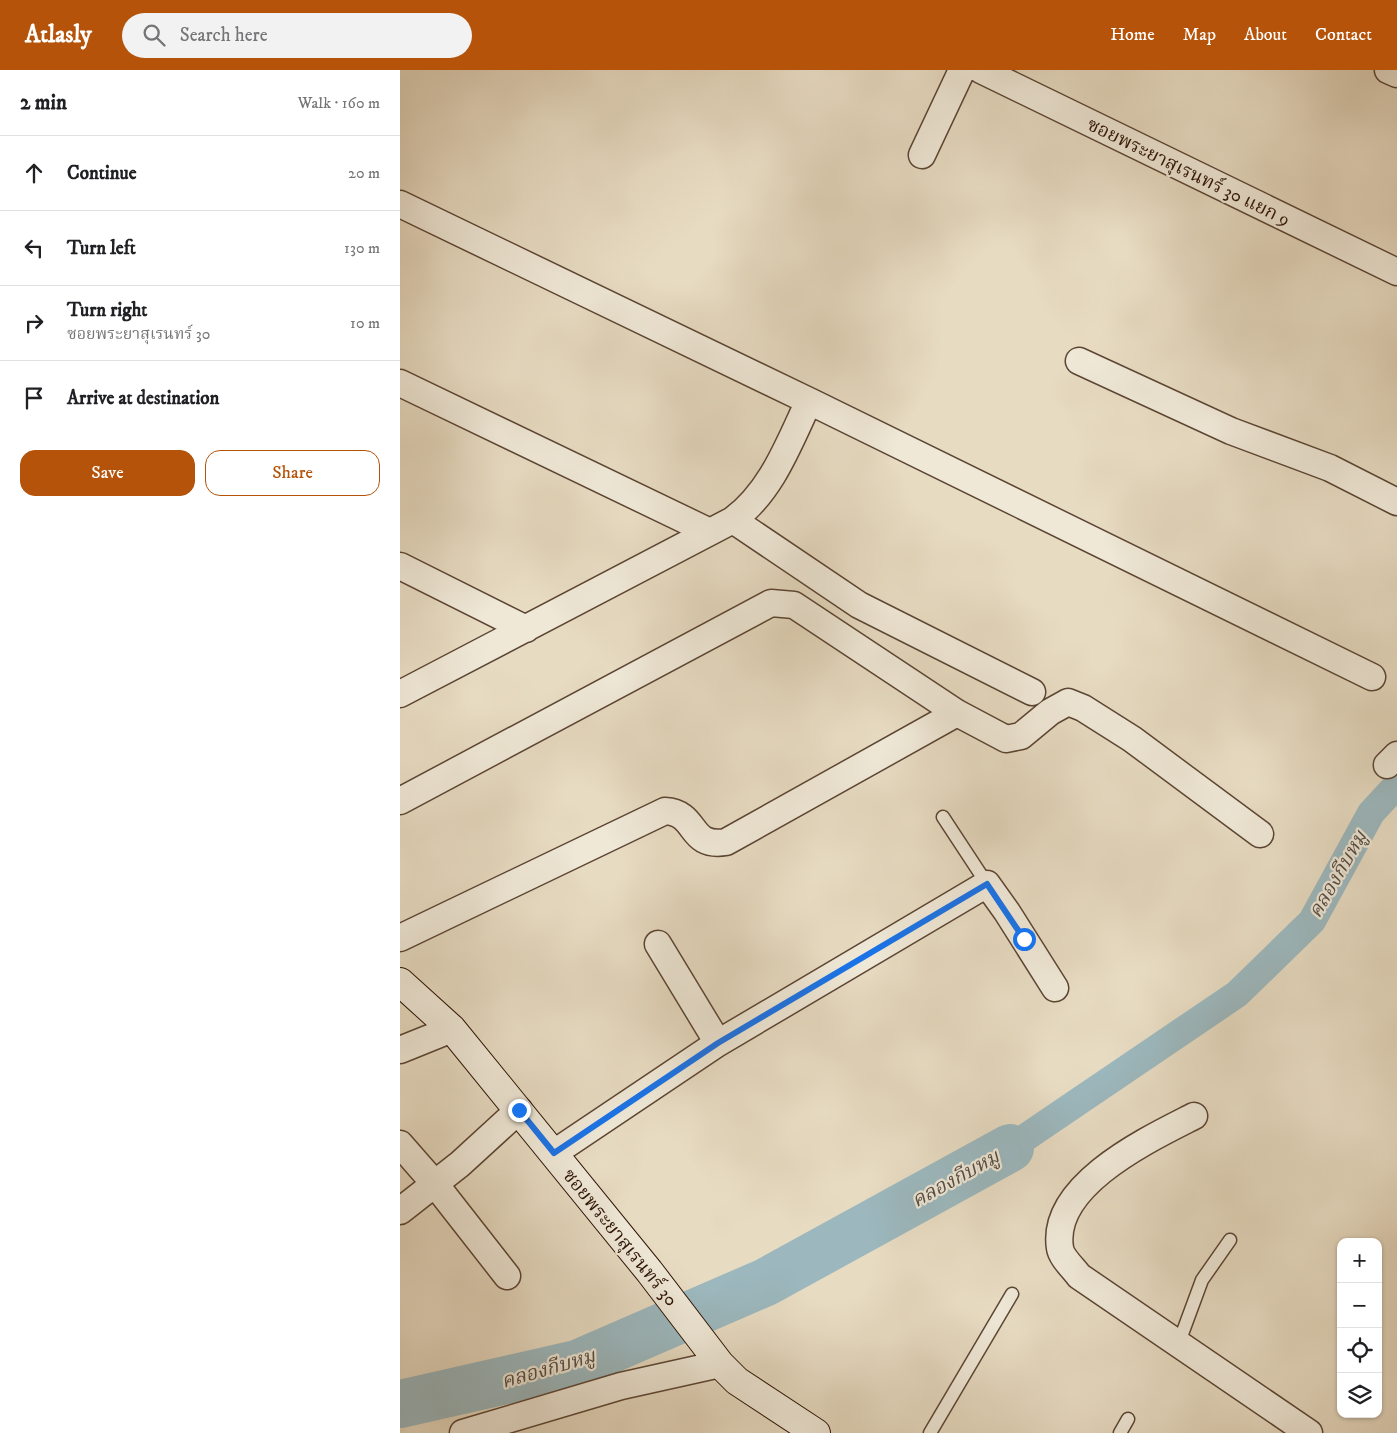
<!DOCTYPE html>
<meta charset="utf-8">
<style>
:root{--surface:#fff;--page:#f2f2f2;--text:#202124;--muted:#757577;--line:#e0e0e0;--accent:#b45309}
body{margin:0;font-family:"IM FELL DW Pica","Noto Serif Thai",serif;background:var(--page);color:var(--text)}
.controls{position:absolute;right:15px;bottom:15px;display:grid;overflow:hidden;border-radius:10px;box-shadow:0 1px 4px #0004}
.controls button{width:45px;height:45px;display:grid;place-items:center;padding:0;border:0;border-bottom:1px solid var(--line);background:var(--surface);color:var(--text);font:25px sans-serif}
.stop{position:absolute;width:15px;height:15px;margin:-11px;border:4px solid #1a73e8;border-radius:50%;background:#fff}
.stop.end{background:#1a73e8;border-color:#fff;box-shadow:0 1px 5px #0008}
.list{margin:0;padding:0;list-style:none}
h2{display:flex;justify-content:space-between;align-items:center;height:65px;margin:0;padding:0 20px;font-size:21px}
h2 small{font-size:16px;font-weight:400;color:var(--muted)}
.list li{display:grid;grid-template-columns:32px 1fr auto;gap:15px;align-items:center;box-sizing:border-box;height:75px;padding:0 20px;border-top:1px solid var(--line)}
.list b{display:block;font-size:19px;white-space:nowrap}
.list p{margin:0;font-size:16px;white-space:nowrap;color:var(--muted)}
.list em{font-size:16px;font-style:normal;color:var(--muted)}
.actions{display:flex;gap:10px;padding:15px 20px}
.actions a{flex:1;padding:11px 0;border:1px solid var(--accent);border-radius:15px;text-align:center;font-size:18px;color:var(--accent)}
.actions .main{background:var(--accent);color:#fff}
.icon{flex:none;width:28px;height:28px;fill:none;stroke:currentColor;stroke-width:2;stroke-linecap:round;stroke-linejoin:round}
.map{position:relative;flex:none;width:997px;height:1363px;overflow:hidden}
header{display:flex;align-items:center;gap:30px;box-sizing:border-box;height:70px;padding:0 25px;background:var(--accent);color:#fff}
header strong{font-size:24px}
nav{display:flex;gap:28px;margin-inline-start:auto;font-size:18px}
.search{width:350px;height:45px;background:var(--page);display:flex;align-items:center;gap:12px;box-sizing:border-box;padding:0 18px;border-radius:28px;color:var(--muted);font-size:19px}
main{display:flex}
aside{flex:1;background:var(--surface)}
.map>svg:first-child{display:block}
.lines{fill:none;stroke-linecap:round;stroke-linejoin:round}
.canal{stroke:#9cb8be;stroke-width:28}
.river{stroke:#9cb8be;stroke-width:48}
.lane-casing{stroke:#5c4534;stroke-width:15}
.street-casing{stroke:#5c4534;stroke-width:29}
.secondary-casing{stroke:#2d1305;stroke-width:30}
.lane{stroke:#efe8d7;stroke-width:12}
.street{stroke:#efe8d7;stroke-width:26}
.secondary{stroke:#efe8d7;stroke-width:28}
.route{stroke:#1a73e8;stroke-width:6}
.labels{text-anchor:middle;stroke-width:4.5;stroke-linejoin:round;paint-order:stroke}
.street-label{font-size:19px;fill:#2d1305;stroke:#efe8d7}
.water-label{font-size:20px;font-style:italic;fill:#544d46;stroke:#efe8d7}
</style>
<header>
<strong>Atlasly</strong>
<div class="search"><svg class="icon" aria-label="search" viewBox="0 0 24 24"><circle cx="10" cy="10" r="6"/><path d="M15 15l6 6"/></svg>Search here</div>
<nav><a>Home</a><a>Map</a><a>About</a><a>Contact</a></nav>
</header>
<main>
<aside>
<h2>2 min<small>Walk · 160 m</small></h2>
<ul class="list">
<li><svg class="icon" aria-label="ahead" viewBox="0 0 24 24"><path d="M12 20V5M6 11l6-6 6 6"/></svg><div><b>Continue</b></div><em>20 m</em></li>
<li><svg class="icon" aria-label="left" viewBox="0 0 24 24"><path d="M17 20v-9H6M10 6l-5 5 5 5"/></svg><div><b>Turn left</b></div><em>130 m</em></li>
<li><svg class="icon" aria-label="right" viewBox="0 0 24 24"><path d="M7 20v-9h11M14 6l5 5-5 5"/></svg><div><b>Turn right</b><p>ซอยพระยาสุเรนทร์ 30</p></div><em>10 m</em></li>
<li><svg class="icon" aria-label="arrive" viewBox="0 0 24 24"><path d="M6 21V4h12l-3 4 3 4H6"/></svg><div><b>Arrive at destination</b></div></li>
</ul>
<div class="actions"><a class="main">Save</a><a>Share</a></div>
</aside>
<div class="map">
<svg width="997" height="1363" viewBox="0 0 997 1363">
<rect width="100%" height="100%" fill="#e7dbc2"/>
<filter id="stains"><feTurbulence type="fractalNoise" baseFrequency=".004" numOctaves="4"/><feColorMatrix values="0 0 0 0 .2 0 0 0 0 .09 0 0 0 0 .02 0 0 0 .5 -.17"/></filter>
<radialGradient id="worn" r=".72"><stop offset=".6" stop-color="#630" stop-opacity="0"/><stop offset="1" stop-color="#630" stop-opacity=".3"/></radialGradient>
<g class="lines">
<path class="canal" d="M610 1078 837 924 912 851 971 743 997 715"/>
<path class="river" d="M0 1334 177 1294 366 1212 610 1078"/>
<defs>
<path id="lane" d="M543 747 587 814
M778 1275 802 1210 830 1170
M530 1363 612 1224
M720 1363 728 1349"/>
<path id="street" d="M581 0 997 202
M988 0 997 4
M522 85 562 0
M0 134 409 331C389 373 372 421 333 450L0 624
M679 291 831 361 930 398 997 432
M0 313 310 462
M409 331 972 607
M333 450 459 535 632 622
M0 496 126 559
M987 695 997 685
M0 731 371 533 394 535 557 643 606 669 621 666 650 642 668 632 683 638 732 669 860 764
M0 868 265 741C299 743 287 778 326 772L557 643
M258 874 318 973
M0 980 52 959
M794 1046C749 1069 650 1115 660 1178 661 1187 674 1199 679 1206L909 1363
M0 1074 35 1114 107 1206
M154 1083 318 973 587 814 607 842 655 918
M0 1141 60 1094 119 1040
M63 1363 221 1316 320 1294"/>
<path id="secondary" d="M0 912 52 959 249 1201 320 1294 337 1311 416 1363"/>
</defs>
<use href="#lane" class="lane-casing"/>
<use href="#street" class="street-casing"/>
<use href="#secondary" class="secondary-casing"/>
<use href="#lane" class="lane"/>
<use href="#street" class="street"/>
<use href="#secondary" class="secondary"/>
</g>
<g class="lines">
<path class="route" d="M119 1040 154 1083 318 973 587 814 624 869"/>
</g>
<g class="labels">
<g class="street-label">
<text transform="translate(789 101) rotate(26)" y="7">ซอยพระยาสุเรนทร์ 30 แยก 9</text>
<text transform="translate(221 1167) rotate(51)" y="7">ซอยพระยาสุเรนทร์ 30</text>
</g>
<g class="water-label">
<text transform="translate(937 804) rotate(-60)" y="7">คลองกีบหมู</text>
<text transform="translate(555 1108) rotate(-29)" y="7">คลองกีบหมู</text>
<text transform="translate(148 1298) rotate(-16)" y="7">คลองกีบหมู</text>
</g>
</g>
<rect width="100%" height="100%" filter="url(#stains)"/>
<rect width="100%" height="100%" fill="url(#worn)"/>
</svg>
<div class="controls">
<button>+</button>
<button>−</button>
<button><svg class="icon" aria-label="locate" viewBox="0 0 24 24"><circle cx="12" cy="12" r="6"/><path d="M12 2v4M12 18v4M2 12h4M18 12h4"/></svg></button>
<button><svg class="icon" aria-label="layers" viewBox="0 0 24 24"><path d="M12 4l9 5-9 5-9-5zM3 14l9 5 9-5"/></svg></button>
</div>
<div class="stop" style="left:624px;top:869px"></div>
<div class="stop end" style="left:119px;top:1040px"></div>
</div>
</main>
